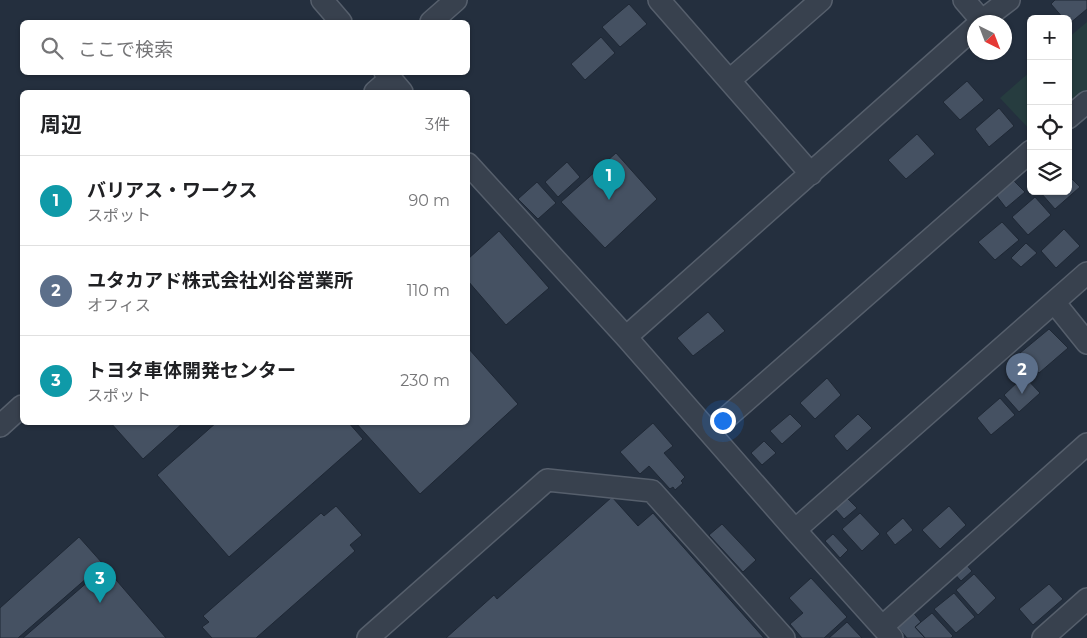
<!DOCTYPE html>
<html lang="ja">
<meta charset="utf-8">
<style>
:root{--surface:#fff;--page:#f6f6f6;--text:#202124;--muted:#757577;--line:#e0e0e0;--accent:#7c3aed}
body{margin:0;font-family:Montserrat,"Noto Sans JP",sans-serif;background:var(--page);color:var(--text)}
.controls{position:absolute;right:15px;top:15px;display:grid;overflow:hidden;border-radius:8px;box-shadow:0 1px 4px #0004}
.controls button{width:45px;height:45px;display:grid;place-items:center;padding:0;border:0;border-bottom:1px solid var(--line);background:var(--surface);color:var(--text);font:25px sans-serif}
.compass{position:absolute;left:967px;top:15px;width:45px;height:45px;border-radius:50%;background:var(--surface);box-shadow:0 1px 4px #0004;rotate:138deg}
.you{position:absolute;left:722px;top:420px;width:18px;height:18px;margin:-12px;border:4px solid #fff;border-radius:50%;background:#1a73e8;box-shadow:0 0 0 8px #1a73e833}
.badge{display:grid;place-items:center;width:32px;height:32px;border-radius:50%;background:var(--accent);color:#fff;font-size:16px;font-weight:700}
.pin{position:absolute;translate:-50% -41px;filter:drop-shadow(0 1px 2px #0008)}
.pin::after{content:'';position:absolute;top:26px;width:18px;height:15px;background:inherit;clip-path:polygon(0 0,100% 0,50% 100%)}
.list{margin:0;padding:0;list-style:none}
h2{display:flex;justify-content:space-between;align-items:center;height:65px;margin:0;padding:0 20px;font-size:21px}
h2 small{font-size:16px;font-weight:400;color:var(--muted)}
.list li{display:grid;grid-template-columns:32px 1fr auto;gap:15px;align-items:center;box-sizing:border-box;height:90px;padding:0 20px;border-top:1px solid var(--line)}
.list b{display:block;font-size:19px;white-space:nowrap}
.list p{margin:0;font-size:16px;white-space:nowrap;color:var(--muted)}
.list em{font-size:16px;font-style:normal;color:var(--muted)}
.icon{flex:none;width:28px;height:28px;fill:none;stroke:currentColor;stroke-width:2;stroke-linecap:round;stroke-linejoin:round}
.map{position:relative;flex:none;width:1087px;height:638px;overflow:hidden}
.search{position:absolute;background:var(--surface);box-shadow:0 1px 4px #0004;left:20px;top:20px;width:450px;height:55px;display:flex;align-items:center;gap:12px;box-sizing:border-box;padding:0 18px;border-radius:8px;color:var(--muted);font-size:19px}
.panel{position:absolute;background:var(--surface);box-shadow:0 1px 4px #0004;left:20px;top:90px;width:450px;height:335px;border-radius:8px}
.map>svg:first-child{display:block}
.green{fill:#263c3f}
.building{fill:#455162;stroke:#1f2835}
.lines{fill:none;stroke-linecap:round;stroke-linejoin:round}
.minor-casing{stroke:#565f6c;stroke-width:24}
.minor{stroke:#38414e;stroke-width:21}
</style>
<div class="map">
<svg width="1087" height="638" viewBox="0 0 1087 638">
<rect width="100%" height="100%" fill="#242f3e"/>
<path class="green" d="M1087 22V93L1068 109V38Z
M1031 71V131L1000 98Z"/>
<path class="building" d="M1055 0H1087V9L1069 24 1068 19H1064L1051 4Z
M629 4 647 24 620 47 602 27Z
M601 37 615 53 585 80 571 64Z
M967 81 984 100 960 120 943 102Z
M999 108 1014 126 989 147 975 129Z
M917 134 935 154 906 179 888 160Z
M616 153 657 199 605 248 561 202Z
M567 162 580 177 558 197 545 182Z
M1068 175 1080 187 1055 209 1041 193 1043 191H1068Z
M1013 180 1025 192 1006 208 996 195Z
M537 182 556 203 538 219 518 199Z
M1035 197 1051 215 1028 235 1012 217Z
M1002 222 1019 240 995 260 978 242Z
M1064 229 1080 246 1056 268 1041 251Z
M499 231 549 288 506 325 468 281V259Z
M1026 243 1037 253 1021 267 1011 258Z
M708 312 725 331 693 356 677 338Z
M1049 329 1068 348 1039 373 1020 353Z
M468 348 518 404 420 494 355 422H468Z
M1024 376 1040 393 1019 412 1004 395Z
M827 378 841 395 815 419 800 403Z
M1000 398 1015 415 991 435 977 418Z
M790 414 802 426 782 444 770 431Z
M858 414 872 428 847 451 834 436Z
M110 422H184L143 459Z
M217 422H348L363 439 229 557 157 475Z
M653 423 673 446 664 453 685 477 681 481 683 483 675 490 673 487 670 489 649 466 640 474 620 452Z
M764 441 776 453 762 465 751 453Z
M612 497 638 526 653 513 764 638H446L494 595 497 599Z
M847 498 857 508 844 519 835 509Z
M336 506 362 535 350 545 355 551 256 638H212L202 627 209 622 203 616 321 513 324 516Z
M949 506 966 525 940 549 922 530Z
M860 513 880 534 862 551 842 529Z
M903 518 913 530 895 545 886 533Z
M722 524 756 560 743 572 709 535Z
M833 534 848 550 840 558 825 541Z
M79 537 103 564 18 638H0V608Z
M963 561 972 571 961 581 952 571Z
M105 567 166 638H23Z
M974 574 996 598 978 615 956 590Z
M811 578 847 617 824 638H802L790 624 803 613 789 598Z
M1049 584 1063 599 1033 625 1019 609Z
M954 593 975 617 956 633 934 609Z
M911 610 921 622 915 627 925 638H907L895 624Z
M932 613 953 636 951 638H925L915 627Z
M847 622 862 638H829Z"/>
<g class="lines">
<defs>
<path id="minor" d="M322 0 341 22
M659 0 811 174
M964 0 982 21
M431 22 456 0
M980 22 1009 0
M385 72 402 92
M730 80 821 0
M375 92 390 79
M1068 118 1087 102
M468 164 626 337 795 530 892 638
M1054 302 1087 343
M626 337 974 28
M0 426 22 406
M710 432 1031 151
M795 530 1087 273
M882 627 1087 444
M368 638 547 480 652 491 784 638
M1043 638 1087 599"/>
</defs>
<use href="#minor" class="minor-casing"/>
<use href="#minor" class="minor"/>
</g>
</svg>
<div class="controls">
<button>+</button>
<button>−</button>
<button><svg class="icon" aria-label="locate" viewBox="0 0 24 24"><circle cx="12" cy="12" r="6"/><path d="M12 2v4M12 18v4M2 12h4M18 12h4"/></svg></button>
<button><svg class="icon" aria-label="layers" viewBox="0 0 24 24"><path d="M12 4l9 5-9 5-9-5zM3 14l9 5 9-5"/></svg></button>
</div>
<svg class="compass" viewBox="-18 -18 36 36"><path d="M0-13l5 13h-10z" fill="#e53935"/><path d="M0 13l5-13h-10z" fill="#757577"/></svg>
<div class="you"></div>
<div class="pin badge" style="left:609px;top:200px;background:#0f9aa8">1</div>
<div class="pin badge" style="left:1022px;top:394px;background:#5c6f8a">2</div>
<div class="pin badge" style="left:100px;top:603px;background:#0f9aa8">3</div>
<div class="search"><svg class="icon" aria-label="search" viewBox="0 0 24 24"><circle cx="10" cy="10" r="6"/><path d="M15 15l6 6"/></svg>ここで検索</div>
<section class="panel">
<h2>周辺<small>3件</small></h2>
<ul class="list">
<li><span class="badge" style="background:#0f9aa8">1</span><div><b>バリアス・ワークス</b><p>スポット</p></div><em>90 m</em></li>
<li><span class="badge" style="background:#5c6f8a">2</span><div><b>ユタカアド株式会社刈谷営業所</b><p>オフィス</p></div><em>110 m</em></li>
<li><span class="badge" style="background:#0f9aa8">3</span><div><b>トヨタ車体開発センター</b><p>スポット</p></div><em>230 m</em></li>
</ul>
</section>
</div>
